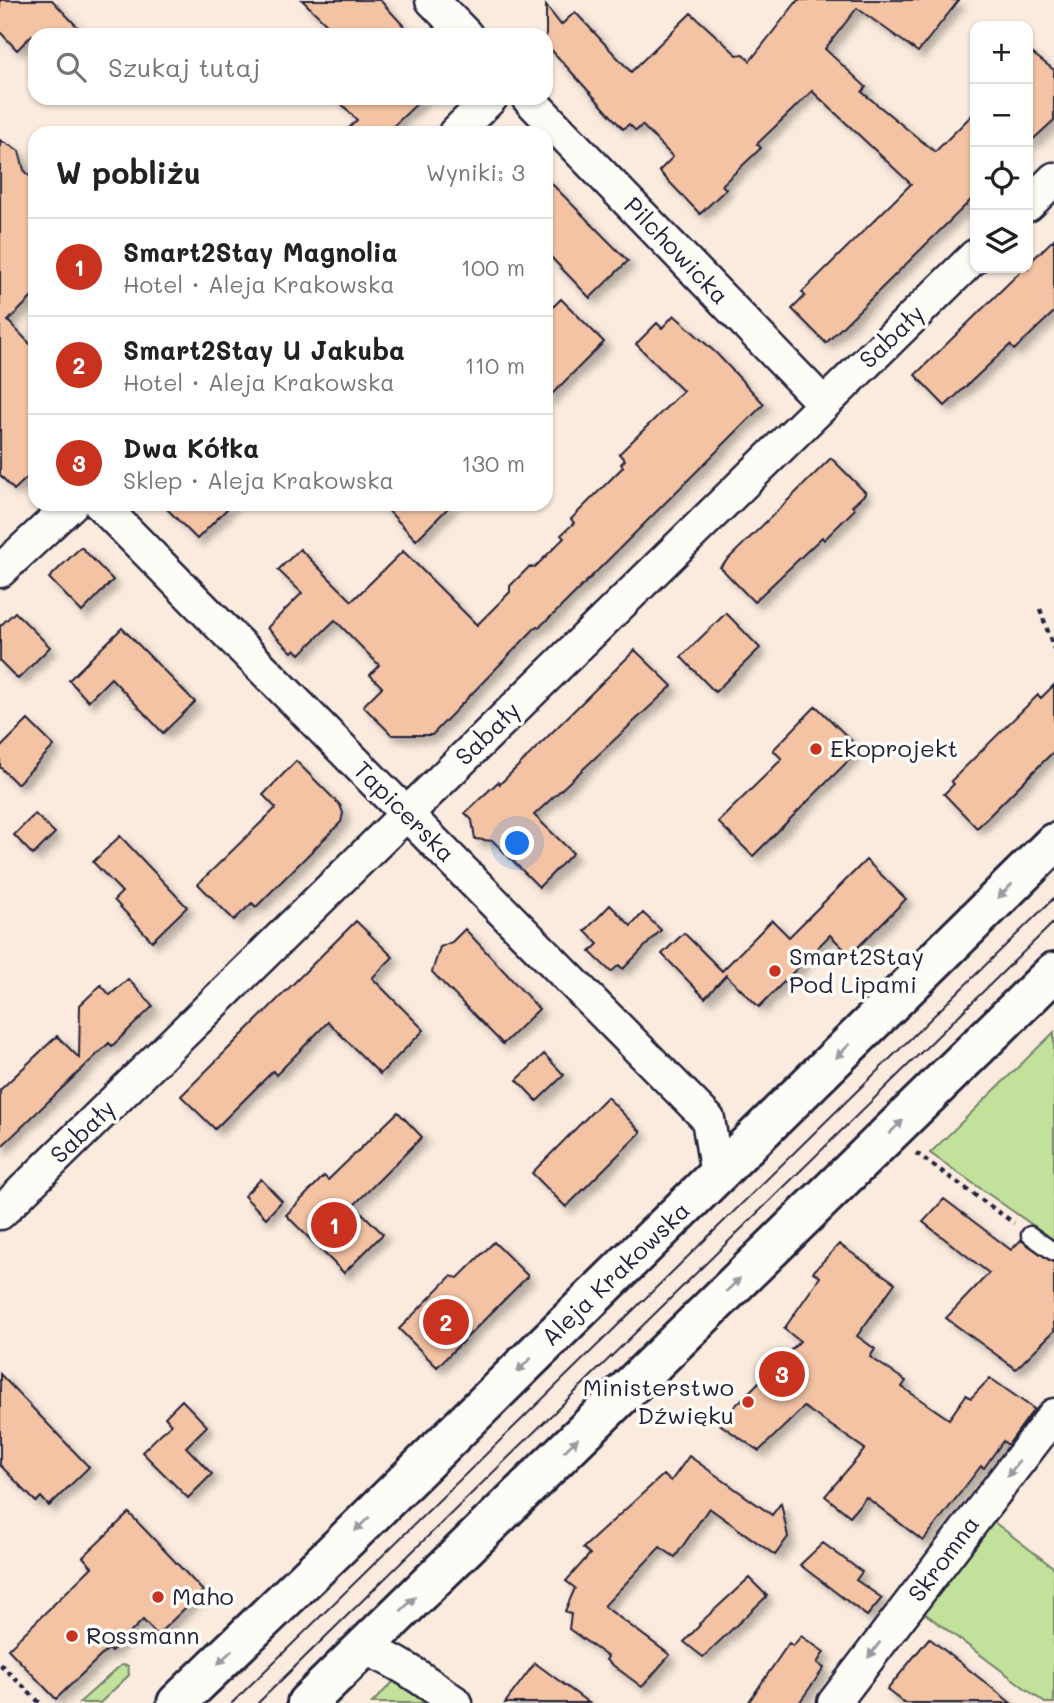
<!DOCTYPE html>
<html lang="pl">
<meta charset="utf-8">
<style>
:root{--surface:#fff;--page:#f2f2f2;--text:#222;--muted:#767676;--line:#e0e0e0;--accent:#c8321e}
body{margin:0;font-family:Mali,sans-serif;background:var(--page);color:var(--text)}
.controls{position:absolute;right:21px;top:21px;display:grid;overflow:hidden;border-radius:14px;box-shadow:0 2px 5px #0004}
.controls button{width:63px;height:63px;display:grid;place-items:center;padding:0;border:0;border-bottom:2px solid var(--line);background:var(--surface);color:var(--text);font:35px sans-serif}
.you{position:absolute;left:518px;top:844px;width:24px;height:24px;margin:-18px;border:5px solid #fff;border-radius:50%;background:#1a73e8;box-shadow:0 0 0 10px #1a73e833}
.badge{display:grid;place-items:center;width:46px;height:46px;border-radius:50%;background:var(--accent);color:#fff;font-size:23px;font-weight:700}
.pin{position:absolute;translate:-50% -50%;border:4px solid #fff;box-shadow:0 2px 7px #0006}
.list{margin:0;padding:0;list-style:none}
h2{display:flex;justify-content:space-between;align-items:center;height:91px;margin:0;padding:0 28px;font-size:30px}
h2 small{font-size:23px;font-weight:400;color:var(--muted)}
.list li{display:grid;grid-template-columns:46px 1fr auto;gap:21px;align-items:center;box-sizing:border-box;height:98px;padding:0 28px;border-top:2px solid var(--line)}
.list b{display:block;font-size:26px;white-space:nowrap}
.list p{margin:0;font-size:23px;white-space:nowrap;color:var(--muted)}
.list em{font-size:23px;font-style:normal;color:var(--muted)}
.icon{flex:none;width:38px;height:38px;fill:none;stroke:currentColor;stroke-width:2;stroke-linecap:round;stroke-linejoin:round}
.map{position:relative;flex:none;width:1054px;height:1703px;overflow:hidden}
.search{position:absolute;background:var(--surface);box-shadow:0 2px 5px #0004;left:28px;top:28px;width:525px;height:77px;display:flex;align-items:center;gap:18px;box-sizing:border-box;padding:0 24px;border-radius:21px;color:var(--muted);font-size:26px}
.panel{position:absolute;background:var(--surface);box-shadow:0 2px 5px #0004;left:28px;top:126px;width:525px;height:385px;border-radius:21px}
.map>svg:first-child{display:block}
.green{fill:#c2e29b;stroke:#72826b;stroke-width:2}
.building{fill:#f4c3a4;stroke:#22223b;stroke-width:2;filter:url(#shadow)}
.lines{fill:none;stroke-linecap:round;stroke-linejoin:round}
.service-casing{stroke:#22223b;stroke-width:21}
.minor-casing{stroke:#22223b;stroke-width:37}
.secondary-casing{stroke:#22223b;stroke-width:44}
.path{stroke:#22223b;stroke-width:4.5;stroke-dasharray:5 5;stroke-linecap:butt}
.service{stroke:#fdfcf7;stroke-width:16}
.minor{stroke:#fdfcf7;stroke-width:32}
.secondary{stroke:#fdfcf7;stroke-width:38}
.tram{stroke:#22223b;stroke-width:2}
.oneway{fill:#9a9aa2}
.poi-dot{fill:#c8321e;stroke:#fdfcf7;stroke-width:2.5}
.labels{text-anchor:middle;stroke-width:7;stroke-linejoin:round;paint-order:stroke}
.street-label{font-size:24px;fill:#22223b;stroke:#fdfcf7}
.poi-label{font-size:24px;fill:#22223b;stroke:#fdfcf7;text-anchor:start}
</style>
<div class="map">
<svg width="1054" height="1703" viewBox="0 0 1054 1703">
<defs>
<filter id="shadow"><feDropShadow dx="6" dy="6" stdDeviation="3.5" flood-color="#0004"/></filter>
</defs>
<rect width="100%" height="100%" fill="#faebde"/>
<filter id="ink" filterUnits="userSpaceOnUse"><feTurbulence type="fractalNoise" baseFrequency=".0143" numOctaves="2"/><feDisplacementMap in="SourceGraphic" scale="14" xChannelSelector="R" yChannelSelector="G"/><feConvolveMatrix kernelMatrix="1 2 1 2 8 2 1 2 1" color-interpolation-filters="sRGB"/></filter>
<g filter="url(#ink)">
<path class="green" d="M1054 1032V1240L930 1153Z
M990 1519 1054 1568V1703H1045L919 1609Z
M121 1665 128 1666 129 1675 100 1703H79Z
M400 1675 440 1703H372Z"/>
<path class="building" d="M0 0H52L85 35H32L17 50 0 32Z
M302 0H380L412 35H338Z
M798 0H959L918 52 857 8 825 49 866 87 862 92 935 152 975 112V196L826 343 792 309 805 296 802 292 911 184 812 91 757 144 761 148 722 185 726 189 700 214 659 171 673 157 642 125 636 131 629 124 623 129 546 44V6L561 25 575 12 631 72 691 13 737 55 743 54 750 61Z
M1028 50 1054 70V120L1028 144Z
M336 98H423L386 133H344L357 120Z
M0 140 19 151 24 170 35 182V294L8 321 35 349V470L14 490 0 475Z
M546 178 628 261 590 298 546 252Z
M1054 239V312L1014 350 1010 345 945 406 915 375 1024 268H1028V264Z
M561 299 604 342 546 400V314Z
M674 315 717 354 764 404 555 613 539 627 537 626 432 735H392L363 706 382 687 370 675 379 665 335 620 300 654 295 649 292 652 267 628 302 593 278 570 300 549 352 601 403 551 477 625 510 592V586L529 567H535L564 538 561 535 574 523 571 519 623 467 621 464 625 460 619 454 683 391 636 344 657 323 662 328Z
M831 458 866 493 852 506 855 509 824 540 822 537 754 602 720 567Z
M162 504H232L197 539Z
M382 504H452L416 540Z
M81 547 113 580 82 612 49 578Z
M15 612 50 647 18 679 0 661V626Z
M726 613 760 648 715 692 681 657Z
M122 628 195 702 163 733 111 678 88 701 69 680Z
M635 650 672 686 534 815 573 853 539 887 493 841 475 839 472 820 465 813 498 782 500 784Z
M1054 685V751L977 828 944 794 954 784 951 781 1038 695 1041 698Z
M816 706 860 749 753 856 718 822 782 759 773 750Z
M28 720 54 746 17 784 0 767V748Z
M296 761 340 805 343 813 341 822 256 907 252 903 234 920 198 884 276 808 263 795Z
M35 814 55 833 33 855 14 835Z
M120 836 187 907 152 941 114 900 122 892 93 862Z
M866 860 906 899 850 955 830 935 759 1007 726 975 705 998 662 954 684 933 722 971 772 920 789 937Z
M610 905 631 926 643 913 661 930 623 969 619 965 611 972 590 952 598 944 585 931Z
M356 921 393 957 372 978 424 1030 380 1074 328 1022 276 1075 273 1071 215 1129 181 1096Z
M465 929 539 1009 503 1044 432 972 440 947 452 942Z
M128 979 153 1006 112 1046 109 1043 0 1148V1090L57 1036 79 1058 80 1005 101 985 110 995Z
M544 1054 564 1075 537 1101 517 1080Z
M607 1097 641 1132 566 1207 532 1173Z
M398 1112 422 1137 354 1205 383 1234 344 1273 286 1215 324 1176 328 1180Z
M261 1179 282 1201 266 1218 244 1196Z
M944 1199 1011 1250 1021 1240 1054 1263V1331L1016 1369 946 1318 989 1273 923 1222Z
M494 1242 528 1276 437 1367 399 1329 451 1276 458 1278Z
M839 1244 895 1283 857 1336 875 1349 870 1357 906 1381 902 1387 949 1419 966 1395 971 1398 990 1378 1034 1409 1008 1445 1003 1441 984 1468 981 1466 923 1541 866 1497 850 1516 825 1496 865 1449 804 1407 759 1451 718 1423 800 1341 784 1329 820 1277 813 1272Z
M0 1374 89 1467 49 1506 41 1497 36 1502 0 1465Z
M182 1400 207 1426 186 1447 212 1474 188 1498 142 1452 171 1424 165 1417Z
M689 1456 772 1515 781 1503 788 1537 775 1555 709 1508 675 1557 660 1547 604 1606 670 1655 642 1687 606 1660 608 1657 569 1629 571 1614 565 1611 575 1588 566 1581 590 1554 583 1548 663 1475 671 1481Z
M129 1513 203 1591 157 1635 143 1620 111 1652 108 1649 56 1699 8 1649 92 1567 83 1557Z
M823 1543 862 1572 856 1580 882 1598 867 1616 800 1565Z
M749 1578 767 1596 703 1657 684 1642 700 1625 699 1624Z
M801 1636 824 1652 817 1663 824 1668 799 1703H748L789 1643 793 1646Z
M929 1638 1011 1703H904L887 1690Z
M535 1663 589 1703H505Z"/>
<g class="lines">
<defs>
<path id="service" d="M1030 1235 1054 1252"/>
<path id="minor" d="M432 0 466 35
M528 98 824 404
M455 133 491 98
M1028 205 1054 179
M100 504 708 1119 717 1175
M0 571 72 504
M0 1213 975 256
M363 1648C398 1660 426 1682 456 1703
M834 1703 1054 1415"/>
<path id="secondary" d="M177 1703 342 1544 1054 843
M307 1703 1054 972"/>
</defs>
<use href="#service" class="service-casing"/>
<use href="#minor" class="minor-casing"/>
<use href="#secondary" class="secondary-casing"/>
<path class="path" d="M1040 609 1054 649
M916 1153 1014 1223
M0 1664 40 1703"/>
<use href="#service" class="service"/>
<use href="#minor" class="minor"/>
<use href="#secondary" class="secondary"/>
<path class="tram" d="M232 1703 1054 898
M258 1703 1054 922"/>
</g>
<defs><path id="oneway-solid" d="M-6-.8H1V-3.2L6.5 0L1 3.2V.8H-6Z" transform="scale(1.75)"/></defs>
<g class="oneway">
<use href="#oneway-solid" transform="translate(1005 891) rotate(135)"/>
<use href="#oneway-solid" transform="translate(843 1051) rotate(135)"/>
<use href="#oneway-solid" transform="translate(896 1127) rotate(-44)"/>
<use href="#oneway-solid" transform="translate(733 1285) rotate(-44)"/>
<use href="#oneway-solid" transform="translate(524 1365) rotate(136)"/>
<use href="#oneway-solid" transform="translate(571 1445) rotate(-44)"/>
<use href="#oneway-solid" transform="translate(1013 1469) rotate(127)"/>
<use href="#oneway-solid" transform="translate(362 1524) rotate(136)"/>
<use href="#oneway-solid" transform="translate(408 1604) rotate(-44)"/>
<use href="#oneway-solid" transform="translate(874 1650) rotate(127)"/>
<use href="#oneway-solid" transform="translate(225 1657) rotate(136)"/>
</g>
</g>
<g class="poi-dot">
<circle cx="816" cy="749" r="7"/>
<circle cx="775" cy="971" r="7"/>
<circle cx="748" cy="1402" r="7"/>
<circle cx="158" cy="1597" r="7"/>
<circle cx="72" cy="1636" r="7"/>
</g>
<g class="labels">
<g class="street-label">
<text transform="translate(676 251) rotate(46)" y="8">Pilchowicka</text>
<text transform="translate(892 337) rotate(-44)" y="8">Sabały</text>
<text transform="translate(488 734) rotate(-44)" y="8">Sabały</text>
<text transform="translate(404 812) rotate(45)" y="8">Tapicerska</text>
<text transform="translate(83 1132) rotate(-44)" y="8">Sabały</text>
<text transform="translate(616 1274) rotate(-44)" y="8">Aleja Krakowska</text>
<text transform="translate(944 1559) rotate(-53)" y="8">Skromna</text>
</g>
<g class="poi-label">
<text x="830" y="757">Ekoprojekt</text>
<text x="789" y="965">Smart2Stay<tspan x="789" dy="28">Pod Lipami</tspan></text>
<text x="734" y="1396" text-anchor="end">Ministerstwo<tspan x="734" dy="28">Dźwięku</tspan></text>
<text x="172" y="1605">Maho</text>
<text x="86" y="1644">Rossmann</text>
</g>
</g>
</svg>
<div class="controls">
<button>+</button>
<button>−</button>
<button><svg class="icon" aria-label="locate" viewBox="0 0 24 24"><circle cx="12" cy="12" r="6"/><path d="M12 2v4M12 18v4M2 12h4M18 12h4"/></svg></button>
<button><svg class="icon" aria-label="layers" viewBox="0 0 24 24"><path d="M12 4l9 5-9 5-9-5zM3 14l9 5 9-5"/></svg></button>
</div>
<div class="you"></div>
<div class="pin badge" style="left:334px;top:1225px">1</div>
<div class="pin badge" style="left:446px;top:1322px">2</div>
<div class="pin badge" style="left:782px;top:1374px">3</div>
<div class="search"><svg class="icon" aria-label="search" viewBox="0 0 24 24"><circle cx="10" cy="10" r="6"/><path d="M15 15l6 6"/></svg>Szukaj tutaj</div>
<section class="panel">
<h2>W pobliżu<small>Wyniki: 3</small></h2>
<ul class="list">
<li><span class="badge">1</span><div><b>Smart2Stay Magnolia</b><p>Hotel · Aleja Krakowska</p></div><em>100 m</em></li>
<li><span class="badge">2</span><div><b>Smart2Stay U Jakuba</b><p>Hotel · Aleja Krakowska</p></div><em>110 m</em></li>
<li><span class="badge">3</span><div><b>Dwa Kółka</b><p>Sklep · Aleja Krakowska</p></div><em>130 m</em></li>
</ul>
</section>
</div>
